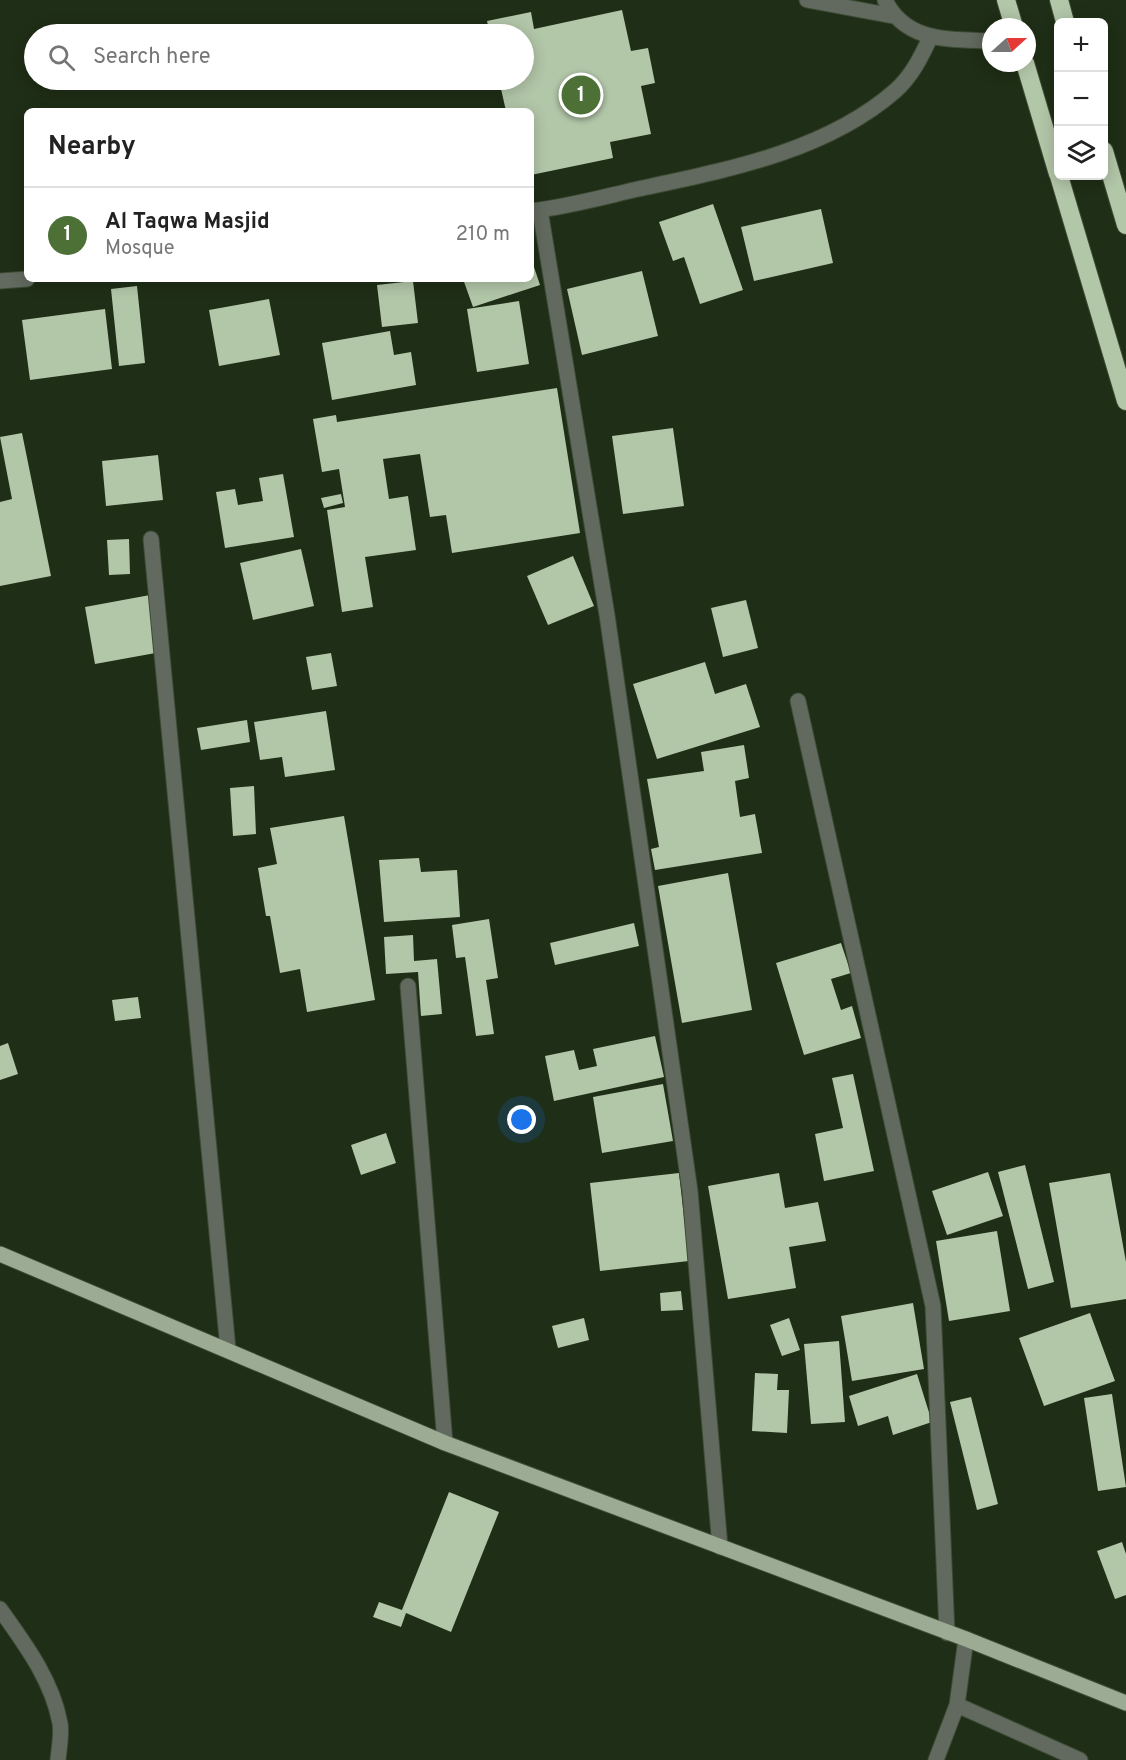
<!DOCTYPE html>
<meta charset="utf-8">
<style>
:root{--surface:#fff;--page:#f2f2f2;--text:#222;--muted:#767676;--line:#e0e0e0;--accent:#4d7037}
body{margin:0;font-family:Overpass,sans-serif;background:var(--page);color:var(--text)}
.controls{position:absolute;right:18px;top:18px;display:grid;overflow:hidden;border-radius:9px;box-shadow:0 3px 15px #0003}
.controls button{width:54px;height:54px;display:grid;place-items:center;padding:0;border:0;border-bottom:2px solid var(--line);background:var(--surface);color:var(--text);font:30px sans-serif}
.compass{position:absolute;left:982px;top:18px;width:54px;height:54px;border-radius:50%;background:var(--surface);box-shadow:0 3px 15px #0003;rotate:69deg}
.you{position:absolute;left:522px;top:1120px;width:21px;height:21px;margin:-15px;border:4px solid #fff;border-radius:50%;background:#1a73e8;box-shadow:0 0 0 9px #1a73e833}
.badge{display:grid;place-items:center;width:39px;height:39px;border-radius:50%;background:var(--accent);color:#fff;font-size:20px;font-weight:700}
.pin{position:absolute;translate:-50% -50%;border:3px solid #fff;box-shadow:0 2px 6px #0006}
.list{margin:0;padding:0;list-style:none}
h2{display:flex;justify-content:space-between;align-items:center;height:78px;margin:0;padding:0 24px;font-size:26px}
h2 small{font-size:20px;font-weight:400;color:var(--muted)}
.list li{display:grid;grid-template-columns:39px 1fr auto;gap:18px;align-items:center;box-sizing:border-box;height:96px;padding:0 24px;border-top:2px solid var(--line)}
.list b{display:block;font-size:22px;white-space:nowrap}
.list p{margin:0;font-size:20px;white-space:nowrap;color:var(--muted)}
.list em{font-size:20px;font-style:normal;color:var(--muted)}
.icon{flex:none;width:33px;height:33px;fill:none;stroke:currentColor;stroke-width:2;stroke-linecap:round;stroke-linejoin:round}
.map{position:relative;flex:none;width:1126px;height:1760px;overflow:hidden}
.search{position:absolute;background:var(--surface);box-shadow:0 3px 15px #0003;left:24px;top:24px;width:510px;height:66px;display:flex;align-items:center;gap:15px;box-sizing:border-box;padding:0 21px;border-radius:33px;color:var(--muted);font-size:22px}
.panel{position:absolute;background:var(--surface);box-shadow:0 3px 15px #0003;left:24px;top:108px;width:510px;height:174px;border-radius:9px}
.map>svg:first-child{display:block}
.building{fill:#b2c6a8}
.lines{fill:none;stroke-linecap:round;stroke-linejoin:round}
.minor-casing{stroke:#3d4b34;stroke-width:17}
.major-casing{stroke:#3d4b34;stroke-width:17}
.highway-casing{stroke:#3d4b34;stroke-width:20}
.minor{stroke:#626a5f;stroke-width:15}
.major{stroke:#9cac94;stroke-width:15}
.highway{stroke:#b2c6a8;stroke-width:18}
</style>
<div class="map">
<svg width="1126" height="1760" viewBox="0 0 1126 1760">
<rect width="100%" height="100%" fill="#1f2e16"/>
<path class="building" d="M622 10 631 51 648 48 655 83 641 86 651 134 610 142 613 158 531 175V111H506L499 80H524V34H490L487 21 531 12 534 29Z
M713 204 743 290 700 304 684 257 673 261 659 222Z
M821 209 833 263 754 281 741 227Z
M531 258 540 285 473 307 463 279H531Z
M642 271 658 336 582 355 567 289Z
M413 281 418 323 382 327 377 285Z
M137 286 145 363 119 366 111 289Z
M269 299 280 355 219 366 209 310Z
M519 301 529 364 477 372 467 309Z
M105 309 112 369 30 380 22 320Z
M390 331 394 355 411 352 416 385 332 400 322 343Z
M557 388 580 533 452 553 446 515 430 517 420 454 383 459 389 499 408 496 416 550 365 557 373 607 342 612 327 510 345 507 339 469 322 472 313 419 336 415 337 422Z
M673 428 684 506 623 514 612 436Z
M22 433 51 576 0 586V502L12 499 0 437Z
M158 455 163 500 106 506 102 461Z
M283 474 294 537 225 548 216 492 235 489 238 505 263 501 259 478Z
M341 494 343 503 324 508 321 498Z
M129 539 130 574 109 575 107 540Z
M301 549 314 606 253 620 240 563Z
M573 556 594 606 548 625 527 576Z
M150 595 161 652 95 664 85 607Z
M746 600 758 648 723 657 711 608Z
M331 653 337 686 312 690 306 657Z
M705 662 715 694 746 684 760 727 657 759 633 684Z
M326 711 335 770 285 777 282 757 260 760 254 722Z
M247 720 250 742 201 750 197 728Z
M744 745 749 778 735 781 740 817 755 814 762 853 655 870 651 849 659 847 647 779 704 771 701 752Z
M254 786 256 834 233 836 230 788Z
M344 816 375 1000 307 1012 300 969 280 973 270 916H266L258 868 277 864 270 828Z
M419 858 421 872 457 870 460 917 384 922 379 860Z
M728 873 752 1010 682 1023 658 886Z
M489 919 498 978 486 980 494 1034 476 1036 465 957 456 958 452 925Z
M634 923 639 946 555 965 550 943Z
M413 935 414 961 437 959 442 1014 421 1016 418 972 386 974 384 937Z
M841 943 851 973 831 979 841 1010 852 1006 861 1038 804 1055 776 963Z
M138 997 141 1018 115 1021 112 1000Z
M655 1036 664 1077 554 1101 545 1056 574 1050 579 1070 597 1066 593 1049Z
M8 1043 18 1074 0 1080V1046Z
M853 1074 874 1171 824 1181 815 1134 843 1128 832 1078Z
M663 1084 673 1141 602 1153 593 1097Z
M386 1133 396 1163 361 1175 351 1145Z
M1025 1165 1054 1282 1028 1289 998 1172Z
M988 1172 1003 1216 947 1235 932 1191Z
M679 1173 689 1261 600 1271 590 1183Z
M779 1173 785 1208 818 1202 826 1241 789 1247 796 1288 728 1299 708 1186Z
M1110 1173 1126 1262V1299L1071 1308 1049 1183Z
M997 1231 1010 1311 949 1321 936 1241Z
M681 1291 683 1310 661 1311 660 1293Z
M913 1303 924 1369 852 1381 841 1316Z
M1090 1313 1115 1381 1044 1406 1019 1338Z
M584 1318 589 1340 558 1348 552 1326Z
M789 1318 800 1350 782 1356 770 1325Z
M839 1341 845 1422 811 1424 804 1344Z
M755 1373 778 1374 777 1390H789L787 1433 752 1431Z
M917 1374 932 1422 893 1435 888 1416 858 1426 849 1396Z
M1112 1394 1126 1487 1098 1491 1084 1398Z
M971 1397 998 1504 977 1510 950 1402Z
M449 1492 499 1512 451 1632 406 1613 401 1627 373 1617 379 1602 402 1610Z
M1122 1542 1126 1554V1595L1115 1599 1097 1551Z"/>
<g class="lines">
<defs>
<path id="minor" d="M807 0 893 16
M885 0C906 43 950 39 991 41
M540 210 607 615 690 1191 720 1547
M531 211C567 207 603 197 638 189 726 170 825 152 895 91 912 76 921 57 930 38
M0 281 27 279
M151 539 228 1349
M798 701 933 1306 947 1633
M408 986 445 1443
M0 1609C25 1644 52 1680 60 1723 62 1734 59 1748 58 1760
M957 1705 1080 1760
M936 1760 957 1705 966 1639"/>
<path id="major" d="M0 1254 445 1443 966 1639 1126 1703"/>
<path id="highway" d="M1006 0 1014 27
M1059 0 1065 22
M1025 63 1058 174
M1104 151 1126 225
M1059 176 1126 401"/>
</defs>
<use href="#minor" class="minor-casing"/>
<use href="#major" class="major-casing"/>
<use href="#highway" class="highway-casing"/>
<use href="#minor" class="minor"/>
<use href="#major" class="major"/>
<use href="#highway" class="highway"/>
</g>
</svg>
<div class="controls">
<button>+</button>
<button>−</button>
<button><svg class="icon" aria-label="layers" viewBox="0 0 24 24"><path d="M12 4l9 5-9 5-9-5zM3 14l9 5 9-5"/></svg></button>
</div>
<svg class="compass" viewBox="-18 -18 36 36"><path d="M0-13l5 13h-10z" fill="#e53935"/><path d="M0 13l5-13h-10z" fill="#767676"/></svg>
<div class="you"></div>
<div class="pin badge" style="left:581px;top:95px">1</div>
<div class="search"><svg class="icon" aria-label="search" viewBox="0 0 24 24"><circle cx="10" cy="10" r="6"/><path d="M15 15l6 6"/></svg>Search here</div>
<section class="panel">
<h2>Nearby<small></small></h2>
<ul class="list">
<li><span class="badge">1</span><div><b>Al Taqwa Masjid</b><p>Mosque</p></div><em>210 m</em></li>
</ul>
</section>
</div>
